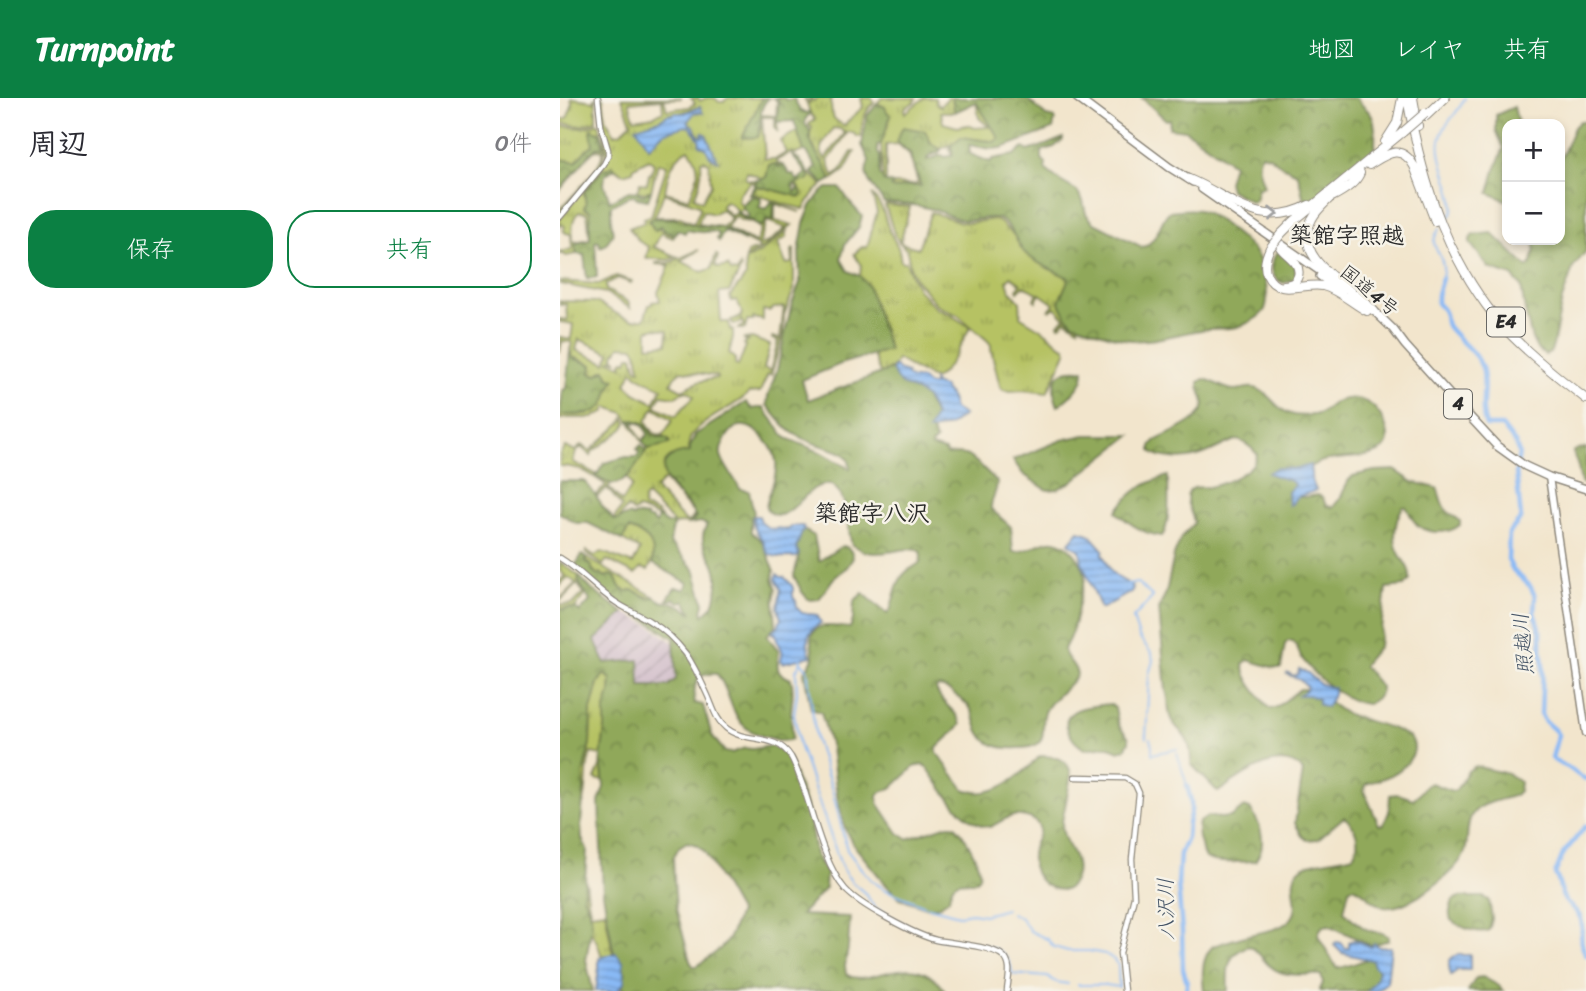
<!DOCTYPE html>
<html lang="ja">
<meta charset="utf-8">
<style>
:root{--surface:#fff;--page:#f7f7f7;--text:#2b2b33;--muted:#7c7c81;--line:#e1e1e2;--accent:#0b8043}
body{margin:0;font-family:Sriracha,"Klee One",sans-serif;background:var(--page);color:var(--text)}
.controls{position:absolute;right:21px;top:21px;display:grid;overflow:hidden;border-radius:14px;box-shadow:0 4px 10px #0003}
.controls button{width:63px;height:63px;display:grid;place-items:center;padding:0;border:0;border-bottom:2px solid var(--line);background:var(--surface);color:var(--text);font:35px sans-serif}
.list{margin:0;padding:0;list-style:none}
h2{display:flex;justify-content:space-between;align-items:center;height:91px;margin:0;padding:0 28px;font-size:30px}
h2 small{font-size:23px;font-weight:400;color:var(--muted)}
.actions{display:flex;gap:14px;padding:21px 28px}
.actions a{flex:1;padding:16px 0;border:2px solid var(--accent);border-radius:28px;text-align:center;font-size:24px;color:var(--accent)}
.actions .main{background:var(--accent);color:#fff}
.map{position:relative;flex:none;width:1026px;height:893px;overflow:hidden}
header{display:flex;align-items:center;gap:42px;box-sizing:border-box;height:98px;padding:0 35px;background:var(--accent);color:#fff}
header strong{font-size:33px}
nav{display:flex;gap:38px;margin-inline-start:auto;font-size:24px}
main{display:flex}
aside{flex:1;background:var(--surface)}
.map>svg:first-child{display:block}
.industrial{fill:url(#industrial-furrows)}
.grass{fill:url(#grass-tufts);stroke:#707648;stroke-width:2;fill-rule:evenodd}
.forest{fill:url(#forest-crowns);stroke:#5e6a42;stroke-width:2;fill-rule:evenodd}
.water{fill:url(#water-rules);stroke:#5a7290;stroke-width:2}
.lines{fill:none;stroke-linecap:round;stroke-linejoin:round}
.stream{stroke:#89b9f5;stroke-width:2}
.river{stroke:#89b9f5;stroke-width:4.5}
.tertiary-casing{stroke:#8e887c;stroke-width:7}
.primary-casing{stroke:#8e887c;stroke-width:9}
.trunk-casing{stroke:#8e887c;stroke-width:10}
.motorway-casing{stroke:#8e887c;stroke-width:10}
.tertiary{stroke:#fff;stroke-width:4.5}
.primary{stroke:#fff;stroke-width:6}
.trunk{stroke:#fff;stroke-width:7}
.motorway{stroke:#fff;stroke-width:8}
.motorway-bridge-casing{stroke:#8e887c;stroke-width:10;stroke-linecap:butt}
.motorway-bridge{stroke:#fff;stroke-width:8}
.oneway{stroke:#a0a0a0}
.labels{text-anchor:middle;stroke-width:5;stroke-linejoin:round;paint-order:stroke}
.shield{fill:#f7f3e8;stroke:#686764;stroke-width:2}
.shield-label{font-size:18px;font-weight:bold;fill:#2b2b2b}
.street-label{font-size:19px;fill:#2b2b2b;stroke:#f7f3e8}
.water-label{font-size:21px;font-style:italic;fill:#475668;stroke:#f7f3e8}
.quarter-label{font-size:23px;font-weight:bold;fill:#2b2b2b;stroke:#f7f3e8}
</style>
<header>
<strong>Turnpoint</strong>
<nav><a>地図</a><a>レイヤ</a><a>共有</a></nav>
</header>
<main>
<aside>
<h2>周辺<small>0件</small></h2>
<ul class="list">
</ul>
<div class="actions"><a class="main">保存</a><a>共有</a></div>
</aside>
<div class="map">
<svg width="1026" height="893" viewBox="0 0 1026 893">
<defs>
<pattern id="industrial-furrows" width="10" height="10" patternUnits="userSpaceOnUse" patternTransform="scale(1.75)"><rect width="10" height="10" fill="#d1bdca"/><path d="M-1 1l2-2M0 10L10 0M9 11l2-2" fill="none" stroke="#aa9aa4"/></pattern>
<pattern id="grass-tufts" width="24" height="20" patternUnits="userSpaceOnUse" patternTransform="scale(1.75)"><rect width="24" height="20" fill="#b6c264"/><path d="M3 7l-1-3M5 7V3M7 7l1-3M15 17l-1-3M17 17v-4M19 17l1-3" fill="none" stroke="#949e53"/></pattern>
<pattern id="forest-crowns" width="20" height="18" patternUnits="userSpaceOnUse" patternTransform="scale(1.75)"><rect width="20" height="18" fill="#90a85a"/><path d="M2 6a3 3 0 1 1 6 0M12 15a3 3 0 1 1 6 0" fill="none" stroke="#76894b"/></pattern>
<pattern id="water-rules" width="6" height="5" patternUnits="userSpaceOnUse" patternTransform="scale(1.75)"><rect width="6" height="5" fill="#89b9f5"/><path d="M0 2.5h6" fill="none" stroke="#7097c7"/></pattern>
</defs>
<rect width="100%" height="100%" fill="#f7f3e8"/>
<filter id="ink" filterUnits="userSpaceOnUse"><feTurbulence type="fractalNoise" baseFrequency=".0143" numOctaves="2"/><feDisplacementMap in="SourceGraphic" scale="14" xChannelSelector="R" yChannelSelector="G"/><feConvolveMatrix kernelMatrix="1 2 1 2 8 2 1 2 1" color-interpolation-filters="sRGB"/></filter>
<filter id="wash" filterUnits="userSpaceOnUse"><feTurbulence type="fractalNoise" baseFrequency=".00686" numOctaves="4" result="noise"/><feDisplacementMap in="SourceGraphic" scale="28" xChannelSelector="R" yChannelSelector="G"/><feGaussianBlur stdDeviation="1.57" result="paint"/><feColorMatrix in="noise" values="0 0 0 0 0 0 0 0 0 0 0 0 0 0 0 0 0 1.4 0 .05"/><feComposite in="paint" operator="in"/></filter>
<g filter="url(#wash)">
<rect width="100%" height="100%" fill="#f2e5cc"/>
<path class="industrial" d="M65 515 91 528 114 545 115 581 108 588H80L79 562 45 564 36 542Z"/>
<path class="grass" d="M12 0 34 3V0H36V23L21 28 1 25V21H7L13 5 11 3Z
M40 0H43L46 21 55 36 62 34 71 24 62 0H122L104 1 107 12 129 9 135 5 131 0H138L140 3 146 0H155L159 4H163L168 0H202L183 40 198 39 201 29 199 13 206 1 200 13 201 17 216 18 217 2 219 4 217 24 218 34 215 29V19H202L205 61H216L227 54 220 43 237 33 244 53 236 56 232 54 216 63 217 65 222 67 219 69 215 66 209 67 206 80H201L187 74 185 80 188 82H197L194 88 195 85 191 84 180 95 178 102 182 107 188 101 182 108 184 112 181 111 180 113V115L184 118H182L179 113H177L171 106 165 103 161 108 171 118 175 114 186 122H193L196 127 202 128 206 121 213 122 214 105 240 114 219 107H215V123L232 127 203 150 186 160 187 155 195 152 198 153 199 149 163 130 138 128 115 121 93 120 89 123 94 132 99 129 98 131 113 137 115 136 113 140 101 135 94 149 117 159 108 162 86 160 89 149 80 144 69 130 85 124 84 120 91 118 107 67 98 65 91 93H88L85 95 77 93 80 85 87 86 89 76H91L94 65 89 61 74 69 73 73 63 76 52 68 49 70 43 71 24 94 26 106 24 110 30 113V143L15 146 17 156 6 158 4 156H0V154L12 151 11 136 6 135 3 132 5 129 2 126 0 128V121L48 60ZM102 1 103 13 94 18 74 21 69 4ZM140 9 142 15 135 14 128 22 130 27 134 28 136 33 140 39 143 38 144 35C151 43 151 52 157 62L152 60 146 50 140 47 139 41 130 29 125 28 103 35 89 49 80 29 99 22 109 16 113 17ZM129 51C143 70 138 80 129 101L105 94C107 78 113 58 129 51ZM144 62 149 65 151 87 142 103 134 99C141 87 142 76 141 63ZM104 95 139 107 140 111 134 125 120 119H95ZM161 111 171 120 163 129 138 126 143 113 153 116ZM19 114 27 115 30 141 13 144C12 134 11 120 19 114ZM175 118 182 123 192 124 201 131 196 145 166 130ZM207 123 226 130 209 144 199 147Z
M244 0 249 5 251 4 249 0H252L254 3 258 0H271C271 14 270 21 284 27L303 9 301 0H312L314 5C303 15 302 25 301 39H298L293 35 288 34 268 63 273 78 280 74 292 54H295L285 72 273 81 271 82 262 63 259 60 249 39 252 29 249 28V26L255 21C248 16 249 7 244 0ZM273 30 280 31 285 35 265 61 262 56 261 49Z
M322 0H356L354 4 345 10V15L364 0H375L376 6 380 8 388 0H392L395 14H381L383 25 397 29 408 27 415 30 429 29 419 20 416 4 439 40 435 44 401 39 391 47 393 58H392L389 47 380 51 371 45 365 33 337 43 350 55 362 89 347 88 334 91 331 89 333 86 353 87 358 85 349 56 338 46 326 47V83H323L321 46 331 18 327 14 325 9 317 5Z
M39 25 45 49 43 63 0 115V111C12 97 45 68 43 51L34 53 24 62 36 50 43 48 41 35 31 31 33 47 27 51 16 64 0 61 1 28 22 30Z
M249 75 263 87 253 96 244 111 224 106 195 96 192 97 197 88 223 93 240 99 242 95 239 90 235 87 241 83H248L250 80Z
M312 97C324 109 324 117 329 132 332 139 337 146 339 152 340 156 340 160 341 164H346L352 179 358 191 377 211 389 216 410 229C402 244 390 272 375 281L354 271 337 261C333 271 331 271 320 275L313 257 329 251 308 188 300 178 301 167 294 156 302 149H307L317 114Z
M327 107 350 109 340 145 358 150 371 114 401 124 410 125 434 121 441 125 455 138 465 155 488 170 510 180 499 203C504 213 507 222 519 226L518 230 506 222 499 228 498 226 505 220 495 209 490 213 489 212 494 206 480 196 476 203 474 201 478 195 463 188 458 193 457 191 461 186 451 178 447 182 450 192 460 204 461 219 487 235 499 246 505 249 507 253 487 295 462 292 451 293 443 292 440 288 431 252V247L428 243 398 217 378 208 356 182 350 169 347 152C331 138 333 127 325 108Z
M227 134V139L218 145 226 166 233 165 232 152 234 151V191L224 217 223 236 211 277 208 276 200 294 189 295C174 312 119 328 130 354 125 355 118 355 113 358 95 368 109 386 117 397L104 382 95 391 125 423 129 424 135 417 119 399 130 409 136 419 129 426 119 425 113 427 112 423 87 398 84 401 83 409 97 415 102 421C94 417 87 414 79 411L73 414 67 409 58 422H53L62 409 47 390 37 399 36 397 46 387C30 376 20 368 0 368V356L5 349 16 353 21 347 30 353 62 324 64 320 67 325 63 331 32 354 31 358 21 349 16 354 13 364 36 376V379L51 386 48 389 62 404 72 388 67 379 72 374 86 353 88 351 110 345 108 341 93 338C87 328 83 322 71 322L82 343 64 315 47 309 45 310 46 313 32 320H8L0 321V317C15 316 40 320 46 301 49 293 49 288 56 281L49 280 45 272 36 277 31 275 32 267 17 260H13L10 253 12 244 2 243 0 254V239L11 241 13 226 0 224V221L7 222 6 206 0 207V203L36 204 61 218 73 222 84 221 89 207 92 206V204L100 203 98 194 110 167 96 166V165H109L139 152 121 163 142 174 151 171 156 157 158 158 155 168 159 170 168 168 171 173 177 174 180 168 181 171 169 194 159 195 161 224H169L170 232H173V239L169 255 175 260V266L178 268 186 248 184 246 189 243 188 241 186 243 184 241 192 240 210 247 204 270 210 273 218 243 212 241V239L220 241 224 209 214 210 209 213 203 212V222L193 220V223H187L185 231H179L184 227 181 222 180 225 173 226 171 222 180 219 182 215 177 202 171 203 170 198 186 178 185 163 201 154ZM96 230 108 232 107 246 88 248V232ZM19 241 50 255 46 265 16 252ZM60 248 74 249 77 254 80 272 76 270 73 258H69L67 263 64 262 62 264 63 269 50 263 53 261 58 263 54 259 55 254H57ZM72 273 84 282 102 290 94 305 75 295 66 286ZM121 273 157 278V280L138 284 122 292 111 286 114 279ZM128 293 134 298 116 318 95 308 101 297 116 299 121 295ZM94 310 113 322 102 338 94 335 86 323Z
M56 178 72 183 71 185 58 180 46 186V192L68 204 70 210 46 195 0 186V183L39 186Z
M69 431C90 438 101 451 88 472L81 470 75 476 47 462 43 467 26 455 27 453 35 458 41 454 45 455 73 466 80 452 62 442Z
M25 459 93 498 91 501 73 492C61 496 59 488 55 479L50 477 46 479 40 475 38 477 32 471V468L25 463Z
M0 464 19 478 18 483 26 496 15 510 0 511V505L1 507 13 506 24 495 17 486 0 503V501L16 485 8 479 0 487V483L5 478 0 473Z
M44 576 51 581 50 595 45 611V631L41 658 43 683 35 681 40 669 41 657 31 655C24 671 29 691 23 707V676L30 645 31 612 38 585Z
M26 784C28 795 27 804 31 815L45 813 53 856 42 859 37 844 31 834V817L23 798Z"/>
<path class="forest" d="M202 0H209C197 11 202 24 198 39L182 40Z
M213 0H224L226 2 234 1 240 13 246 15 249 13 250 16 246 20 245 26 250 33C248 45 257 56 263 65 266 70 269 77 271 82L264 86 252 74 256 70 247 54 244 53 234 23 217 24 219 4Z
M392 0H466L486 18 495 20 493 31 442 50 431 51 409 47 410 56 430 64 433 61 454 57 464 50 468 53 486 47 503 40V42L494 49 482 53V61L486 65 485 71 500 83 517 93 523 103 526 116 534 125 582 149 586 148C602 136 599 122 610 113 620 112 633 110 642 113 654 117 689 145 696 156 704 167 711 201 704 213 700 219 688 225 681 228 671 231 660 230 650 231 622 233 592 247 564 241 547 238 530 230 513 225L507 219 499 203 509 180C495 173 478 167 466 156 455 146 455 130 441 122 430 116 416 124 404 122 393 120 383 114 372 111 357 107 340 105 324 105L309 83 306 75 309 62 302 47 307 18 317 6 325 9 327 14 331 17 321 46 317 47 318 55 320 58V78H322L323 83 333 86 331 89 334 91 347 88H361L350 55 336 43 343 29 365 33 371 45 381 52 378 55 368 58 367 62 382 57 385 59 393 57 391 47 402 39 435 44 439 40 416 4 395 14Z
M582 0H797C800 7 804 8 809 14 817 23 815 39 815 50L805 61 794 68 761 103 746 105C740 95 742 85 737 75L722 68 709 58 701 56C696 67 700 77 704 88L698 90 695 102 692 104 670 92 668 84 673 66 625 32 609 30 610 21 606 22Z
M954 9 958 26H947V103L929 95 935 72 944 50 936 32V17Z
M1020 23 1026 24V153L1013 170 1002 202 993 248 990 255 985 257 977 251 972 241 965 213 961 188 952 178 929 170 910 145V141L913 137 932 135 967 169H969C974 161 975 152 975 143L1000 142V127L1002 125 1000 63 1014 29Z
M31 31 41 35 43 48 36 50 31 55 0 92V61L16 64 27 51 33 47Z
M230 55C239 61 252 73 248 83H241L233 88 235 94 237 93 238 89 242 95 241 99 197 88 192 97H189L197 82 206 80 209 67 215 66 219 69 222 67 225 69 229 76H233L235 80 238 82 246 75Z
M52 67 55 70 45 77 44 86 50 103 69 93 80 94 79 96 84 97 88 93H91L88 102 77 100 74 97 69 98 51 108V122L53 136 45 147 40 149 39 143 35 144 37 179 27 181 24 157 17 156 15 146 30 142V113L24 110 26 106 24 94 43 71 49 70Z
M267 90H280L292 107 302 118 299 129 285 146 281 161 288 173 300 178 308 188 329 252 283 265 242 282 248 302 332 271C340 293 348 286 363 297 368 302 372 312 375 318L369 332H371L376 342 371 347V349L385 353 387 357C392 357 400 355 405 357 415 360 429 376 437 384 437 395 430 403 431 411L451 429 453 454C469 455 481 441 495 443 509 445 524 464 525 479 525 486 521 493 520 500 516 520 514 533 504 551 504 561 516 565 517 577 509 590 491 600 485 614 481 623 486 637 479 645 473 650 464 650 458 650 443 651 428 649 420 635 415 627 415 617 410 610 407 605 402 602 398 599 392 594 387 590 379 589L376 591C380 606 398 612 401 627L377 650V655L404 691C432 704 463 676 480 658 495 658 509 661 511 677L502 724C502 729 503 736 505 741 507 746 511 751 513 756 519 769 518 785 505 792 481 792 468 773 473 750 475 743 481 737 479 729 477 724 472 720 466 719 462 718 454 717 450 719 443 721 437 726 430 729 403 727 381 689 367 669L363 667 354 669 333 689 321 694 318 698V705L338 735 347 741 388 727C389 727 392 727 393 727 402 730 418 763 419 772 420 779 419 778 416 783 399 783 391 781 389 801L377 809 369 810 340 800 328 789 292 745 285 731 278 703 271 650 261 614 251 611 244 574C247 570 252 565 253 559 253 553 251 547 251 541 252 522 276 529 290 530L293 522 294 503 303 495 327 516 330 513C334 501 336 483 346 474 350 470 356 469 360 464 362 459 361 458 360 453 343 447 325 459 307 454 302 453 297 450 292 447 286 426 290 400 271 386 265 386 260 387 255 390 241 398 222 432 206 410 208 394 218 380 216 363 215 353 209 346 203 339 189 325 175 322 165 342 162 347 160 351 161 357 164 369 175 380 180 391L189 393 194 415 191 420V434L202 443 214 471 213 481 216 489 214 505 216 526 207 538 219 553C217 569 214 574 231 581 235 593 231 605 231 617 231 625 233 633 232 641 224 644 219 642 211 640 181 634 177 622 167 595 164 588 162 582 157 576 134 574 134 587 134 605L143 607 152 638 165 654 171 655 185 650 192 651 210 648 218 651 229 661 249 716 255 756 266 775 265 790 241 817 290 819 288 850 285 868 286 876C305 890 342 859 369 877 376 882 381 886 385 893H73L64 891 59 884 43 795 39 704 44 689 41 658 45 631V611L50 595 51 581 44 576 38 585 31 612 30 645 23 676 24 690 21 726 22 741 27 751 25 784 23 798 31 817 32 826 26 862 33 893H0L2 885 0 883V511L15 510 20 514 30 503 18 482 19 478 32 492 64 515 35 542 45 565 79 562 80 588H108L116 581 114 540 52 501 15 468 22 457 25 459 27 465 32 468V472L37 477 40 475 45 479 50 477 55 479C59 488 61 496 73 492L90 501 93 498 103 504 114 505 121 508 132 515 125 503 119 504 114 500 112 502H107L115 490H119L125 492 128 485 92 465C96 445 87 437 69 431L62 442 28 425H16L0 415V383H24C32 391 36 398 42 408 46 413 50 415 53 422H57L68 417 73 419 75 417 87 419 88 421H91L96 426 97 424V419L107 426 112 425 113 427 110 445 134 471 144 505 142 513 143 517C146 514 149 512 152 509 157 501 159 478 155 469 150 453 136 447 147 427L141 424 129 426 136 419C134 415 132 412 130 409 120 397 87 372 113 358 118 355 124 355 130 354V349L135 337 186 304 192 311 203 309 226 340 260 354 290 371C291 353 273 352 259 347 250 344 241 340 233 335 223 329 215 316 207 307L208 298 217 272 231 209 240 184 239 153 244 125 251 108 259 97ZM127 744 137 747 145 754 179 814C169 846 165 849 137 868H133L130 863 116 810 114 780 113 760 119 749Z
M195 98 200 100 201 104 199 109 206 111 211 104 214 105 213 122 206 121 203 128 196 127 193 122H186L176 115 177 112 182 118 188 120 189 118 182 108 188 101Z
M93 120 115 121 138 128 163 130 185 142 184 143 164 133 159 143 157 141 159 136C151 131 148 135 141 134 137 134 131 133 127 132L125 135 118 132 114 136 104 132 100 128 95 133 89 123Z
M717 154 735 166 736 181 724 185C709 180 710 165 717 154Z
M10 253 13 260 32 267 31 275 36 277 45 272 49 280 56 281C46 291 50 298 44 306 34 319 14 316 0 317 0 308 3 304 2 293L6 290Z
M524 272C525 288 509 299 498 308 493 296 490 278 506 273 511 271 519 272 524 272Z
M644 281C654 283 663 291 674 292 683 292 691 287 700 292 714 300 717 313 734 317 742 318 753 318 760 315 767 312 771 305 778 303 794 297 811 302 820 317 824 323 829 335 828 342 824 365 777 357 760 364 752 367 744 372 739 379 734 385 732 391 733 399H745L758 397 763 400 766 408 773 409 781 399 788 383 793 378 814 373 835 372 853 384 877 390C880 396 880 401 883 407 886 415 894 417 900 423V427C888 437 863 437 854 423 850 418 850 414 846 409H843C835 421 832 442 839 455 844 465 851 470 850 482L844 488 826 490 819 548 804 566V569L821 589C821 598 815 601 808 606 786 605 757 580 744 563 739 557 738 549 733 543H728L725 546 721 570H715L688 562 683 566C684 581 699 597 708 609L711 611 717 609 740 591C761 590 770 608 787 616 805 624 827 626 844 636 866 648 847 669 831 677 823 681 814 683 806 686L804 693 819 727 824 726 829 714 830 697 838 696 853 701C861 696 862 688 871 685L892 693 896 692 908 673 915 668 948 676 960 684 959 693 955 697C943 702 924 704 915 713 905 723 909 741 905 754 897 775 847 813 824 809 812 806 805 792 793 789L789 791 784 813C791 820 799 828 808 832 816 836 822 832 829 839V842L816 846 810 847 769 827C763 827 759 831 758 838L777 870C792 869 804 860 819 858V881L806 893H759L763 885 761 877C743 875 725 881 710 868 702 862 699 852 689 848 666 855 667 872 668 893H644C642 877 641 860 653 848 665 844 677 840 690 837 704 833 720 832 730 822 745 807 724 785 740 771 751 762 779 762 793 757 802 744 796 728 784 719L758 741 747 742 742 738 735 725 743 673C719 647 679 680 658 694L631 666C631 653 630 644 621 634 617 629 613 626 611 621 607 612 610 602 606 593L599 510 606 495 614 457 621 440 634 425C633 415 623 403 629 394 633 387 642 390 649 389 664 386 696 373 697 356 691 349 684 342 675 342 653 351 636 364 611 360 603 359 597 358 591 353V348L595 343C607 336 644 323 644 306 644 298 638 293 639 284Z
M70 322C83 322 87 327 93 338L108 341 109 346 88 351 82 343 88 336C83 328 84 324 72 325Z
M525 337H571L511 384 498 391 487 392 463 376 453 362 502 342Z
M81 347 86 353C79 364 66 387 52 386 47 385 41 381 36 379L44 365 66 359H77L79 355 77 351Z
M1026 350V386L1021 385 1018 369 1013 354 1018 351Z
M608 378C608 394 611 427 602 438 584 437 569 425 556 414 571 393 584 385 608 378Z
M244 432 254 438 259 463 282 448C288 448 293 454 293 460L287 469 273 481 259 501 250 502 247 500 242 494 234 478 239 456 236 450 242 434Z
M550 606 555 610 559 628 569 640V644L565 651 559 653 547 648 524 651C516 645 510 640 507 629 502 608 536 608 550 606Z
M684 709 690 711C701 726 708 747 695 763 684 763 651 768 644 758 642 755 642 751 641 747 638 739 637 732 639 724L648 718 660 720 671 719Z
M899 799H923L929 802 932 821 929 832C918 837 900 829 891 822 888 815 891 809 893 802Z
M923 879 939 888 943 893H908L916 880Z"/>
<path class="water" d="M140 9 143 15 135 14 128 23 130 27 134 28 136 34 140 39 143 38 142 35H144C151 43 152 53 158 63L149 57 146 50 140 47 139 41 130 29 125 28 103 35 89 49 76 29 99 22 109 16 112 17 114 15H124Z
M335 268 338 272 347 275V278L352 281H362L368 287H373V283L376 287 384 289 391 301 394 311 404 317 389 328 368 333 375 318C373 312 369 302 363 297 349 286 340 293 332 271Z
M750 367 752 384 756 392C748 397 736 395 732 406L729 407 728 394 735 387 731 383 708 375 716 370 737 371Z
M195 418H199C201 427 210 433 219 430L227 432 233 428H243L244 432 242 434 236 450 239 456 237 459C229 459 215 461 208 455 205 451 204 444 201 440 195 433 193 428 193 419Z
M519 433 529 436 544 453 542 456C547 462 547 467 551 473 556 480 565 483 572 488L573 490 571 494 541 511 522 464 520 452 509 445Z
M217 476 221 479H224L231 486 233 490V499L236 503 237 510 242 515 257 517 261 525C247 532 245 544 251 558L222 565 221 561C226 548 215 547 216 536L215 535 213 536 212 534 219 527 221 521 218 510 221 491 216 481Z
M739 571 748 575 760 586 774 590 772 599 766 609 758 606V601L749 597H739L746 592 747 589 740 582 727 576 728 575 734 578 738 576Z
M794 842 811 849 814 845 819 849H831L827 884 816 893H808L816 881 818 872 814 868 812 862 782 855 774 847 776 844 781 845 785 850H789V844Z
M56 855 63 864 65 884 59 891 63 893H36L39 869V860Z
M897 857H910V872H898L891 877C888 868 887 861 897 857Z"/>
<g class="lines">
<path class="stream" d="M884 126C887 122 892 117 893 112 897 97 876 62 880 42 884 24 898 16 905 0
M880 130C866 150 881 150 883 168 884 172 882 177 882 180
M567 486 578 485 593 499 573 520 579 539 592 556 593 563 589 576 586 640
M240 559 241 564 247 571 256 642 273 695 287 752 299 768 312 783 326 792 365 808 399 817 412 815 424 817 446 811
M240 565 236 573 237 595 234 616 239 646 279 762 285 775 293 785 306 796 314 809 349 829
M590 641 592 647V656L617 651
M617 655 627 687
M451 815 461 820 470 833 487 841 494 849 508 853H529L545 856 553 861 558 867 559 889
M374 839 393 842
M425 848C441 852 451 859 452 876L487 879 496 884 508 886
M518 887H545L559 889"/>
<path class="river" d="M882 180 877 197V205C879 208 883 210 884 214 887 219 884 224 888 229 898 242 920 257 923 273 926 291 919 310 926 328H942L955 345 959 355 956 374 961 419 959 423 949 435 948 462 953 472 970 488 975 498 974 515 981 535V553L983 565 981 616C983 626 994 628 998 637L992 660C998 667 1005 666 1012 672 1017 676 1019 679 1026 681
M1026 728 1003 756 995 776C1001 785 999 794 1005 802 1009 808 1017 812 1020 819 1026 830 1016 839 1026 857
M626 893 627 884 623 871 622 833 618 786 620 756 627 740 628 725 631 713V703L627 687"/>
</g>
</g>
<g filter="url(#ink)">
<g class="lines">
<defs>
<path id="tertiary" d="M0 119 44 66 48 58V52L41 28 38 0
M0 460C20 472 35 490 54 503 65 511 79 516 91 524 105 532 116 543 126 556 135 569 141 583 148 598 153 609 156 622 166 630 185 646 216 634 231 659 236 668 239 678 243 688 253 717 265 768 285 791 299 807 355 837 376 842 392 845 432 848 443 858 453 867 448 881 447 893
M515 679 565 680 575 686 579 695 572 761 574 799 560 855 564 893"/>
<path id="primary" d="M989 379 1026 635"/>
<path id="trunk" d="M517 0 609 69 633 84
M642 91 767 178
M760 178 782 193
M811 210 833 231 845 247 898 306 937 348 965 368 989 379 1026 391"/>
<path id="motorway" d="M847 0C863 87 889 172 952 238 975 261 1000 281 1026 301
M853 0 858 28
M866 18 885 0
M825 44 837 25 842 0
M809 67C827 56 841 45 854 68L875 123
M629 81C672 99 699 133 749 107
M772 99C782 94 796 85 800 75
M770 100C763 107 756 113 752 121 730 162 791 188 814 213
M721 136 734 123 843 34
M720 149C726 158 742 165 738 178 736 185 731 186 724 187
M710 150C706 158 703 168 707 177 717 200 745 184 763 188 779 192 793 206 807 213"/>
</defs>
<use href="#tertiary" class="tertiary-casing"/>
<use href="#primary" class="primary-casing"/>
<use href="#trunk" class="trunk-casing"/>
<use href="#motorway" class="motorway-casing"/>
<use href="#tertiary" class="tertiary"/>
<use href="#primary" class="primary"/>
<use href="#trunk" class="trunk"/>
<use href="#motorway" class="motorway"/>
<defs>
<path id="motorway-bridge" d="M843 34 865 15
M710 150 721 136"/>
</defs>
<use href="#motorway-bridge" class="motorway-bridge-casing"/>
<use href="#motorway-bridge" class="motorway-bridge"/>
</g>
<defs><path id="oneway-chevron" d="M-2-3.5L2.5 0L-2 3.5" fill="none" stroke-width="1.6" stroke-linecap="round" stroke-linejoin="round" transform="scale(1.75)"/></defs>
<use class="oneway" href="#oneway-chevron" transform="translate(713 116)"/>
</g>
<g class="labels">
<g class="shield">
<rect x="927" y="209.5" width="38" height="29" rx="5"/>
<rect x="884" y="291.5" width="28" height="29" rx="5"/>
</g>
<g class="shield-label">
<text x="946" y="230">E4</text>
<text x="898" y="312">4</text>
</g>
<g class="street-label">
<text transform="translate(810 192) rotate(39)" y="7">国道4号</text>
</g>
<g class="water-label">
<text transform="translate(963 546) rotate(-95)" y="7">照越川</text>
<text transform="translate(606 811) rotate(-91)" y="7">八沢川</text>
</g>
<g class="quarter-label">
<text x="787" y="145">築館字照越</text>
<text x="312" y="423">築館字八沢</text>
</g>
</g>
</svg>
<div class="controls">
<button>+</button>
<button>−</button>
</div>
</div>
</main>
